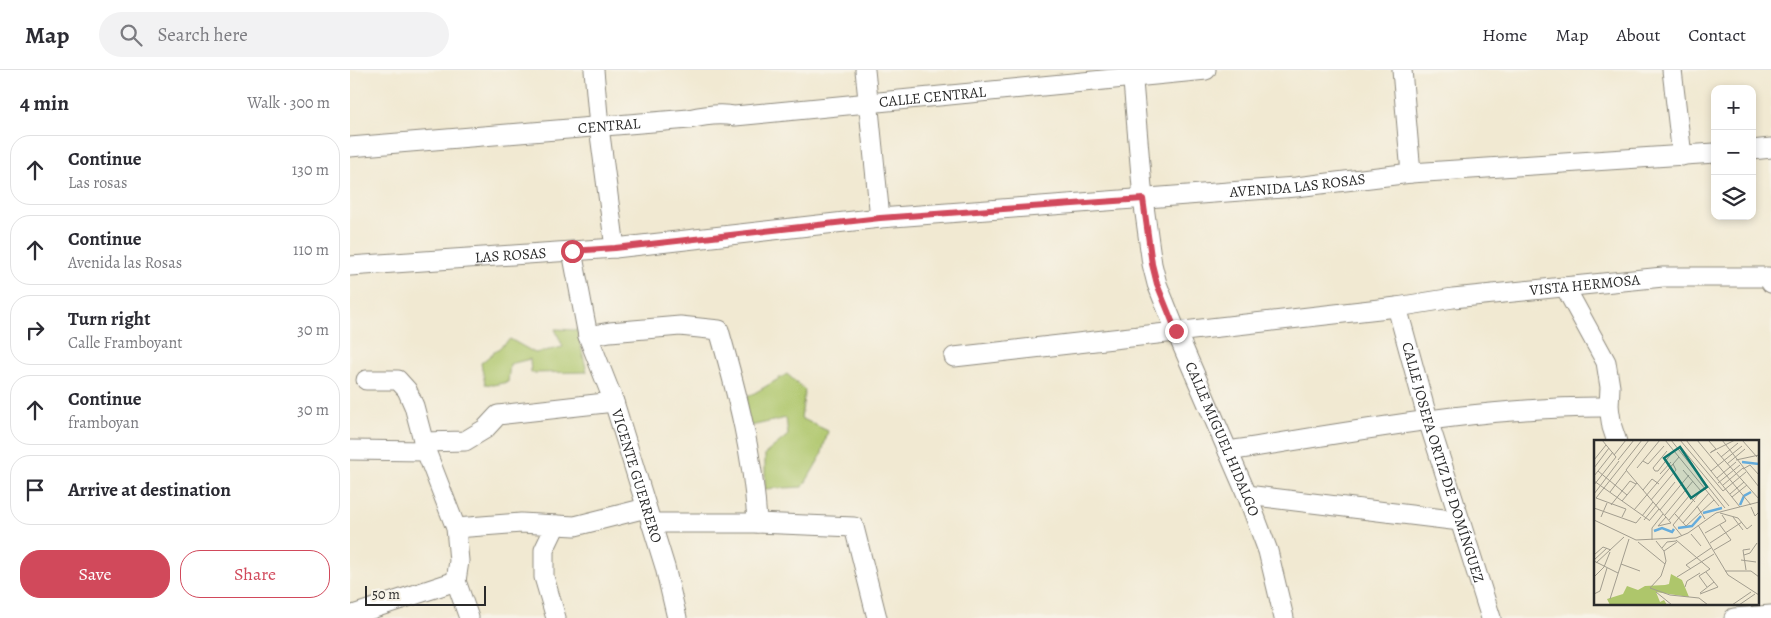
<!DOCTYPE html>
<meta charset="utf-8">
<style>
:root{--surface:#fff;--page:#f2f2f3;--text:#2b2b33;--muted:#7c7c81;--line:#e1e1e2;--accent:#d1495b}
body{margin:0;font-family:Alegreya,serif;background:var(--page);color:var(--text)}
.controls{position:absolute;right:15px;top:15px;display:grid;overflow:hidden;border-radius:10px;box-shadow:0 2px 8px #0003}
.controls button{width:45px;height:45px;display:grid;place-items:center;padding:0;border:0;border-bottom:1px solid var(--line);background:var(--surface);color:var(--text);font:25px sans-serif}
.scale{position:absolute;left:15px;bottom:12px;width:121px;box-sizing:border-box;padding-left:5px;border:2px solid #2b2b2b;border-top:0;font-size:14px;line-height:18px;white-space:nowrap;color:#2b2b2b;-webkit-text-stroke:4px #f7f3e8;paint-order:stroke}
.stop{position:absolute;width:15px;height:15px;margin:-11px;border:4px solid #d1495b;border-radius:50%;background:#fff}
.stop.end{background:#d1495b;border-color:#fff;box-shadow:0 1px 5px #0008}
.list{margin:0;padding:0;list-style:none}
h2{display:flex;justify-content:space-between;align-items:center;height:65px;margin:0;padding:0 20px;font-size:21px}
h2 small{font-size:16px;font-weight:400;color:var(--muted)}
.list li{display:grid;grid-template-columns:32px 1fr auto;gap:15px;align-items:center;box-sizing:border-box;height:70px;margin:0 10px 10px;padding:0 10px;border:1px solid var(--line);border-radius:20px}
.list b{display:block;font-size:19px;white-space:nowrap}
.list p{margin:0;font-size:16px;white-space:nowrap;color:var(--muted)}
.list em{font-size:16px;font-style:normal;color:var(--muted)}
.actions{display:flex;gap:10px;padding:15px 20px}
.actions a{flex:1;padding:11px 0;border:1px solid var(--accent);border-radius:20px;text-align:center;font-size:18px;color:var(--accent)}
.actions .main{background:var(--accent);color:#fff}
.icon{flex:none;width:28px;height:28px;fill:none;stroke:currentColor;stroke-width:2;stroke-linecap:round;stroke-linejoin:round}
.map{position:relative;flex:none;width:1421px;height:548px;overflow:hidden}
header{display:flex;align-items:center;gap:30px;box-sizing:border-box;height:70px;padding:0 25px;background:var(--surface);border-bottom:1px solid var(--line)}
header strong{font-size:24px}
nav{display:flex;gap:28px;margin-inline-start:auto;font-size:18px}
.search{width:350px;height:45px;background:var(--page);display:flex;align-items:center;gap:12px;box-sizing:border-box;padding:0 18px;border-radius:28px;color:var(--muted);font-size:19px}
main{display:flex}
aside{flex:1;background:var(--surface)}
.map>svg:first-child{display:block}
.green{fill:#aec66b;stroke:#6c784b}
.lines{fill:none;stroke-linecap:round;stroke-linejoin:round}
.minor-casing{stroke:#8e8a7e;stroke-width:21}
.minor{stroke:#fff;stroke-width:19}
.route{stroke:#d1495b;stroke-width:6}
.labels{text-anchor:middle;stroke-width:4;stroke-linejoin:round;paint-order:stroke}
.street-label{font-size:15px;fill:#2b2b2b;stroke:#f7f3e8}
.inset-river{fill:none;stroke:#65acdc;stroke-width:2.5}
.inset-road{fill:none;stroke:#a29d8f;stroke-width:1}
.view{fill:#0f766e;fill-opacity:0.15;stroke:#0f766e;stroke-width:2.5}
.inset-edge{fill:none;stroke:#2b2b2b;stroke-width:2.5}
</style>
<header>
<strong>Map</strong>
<div class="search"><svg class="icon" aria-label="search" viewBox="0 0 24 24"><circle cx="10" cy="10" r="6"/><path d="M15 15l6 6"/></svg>Search here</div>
<nav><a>Home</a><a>Map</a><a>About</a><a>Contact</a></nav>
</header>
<main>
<aside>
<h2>4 min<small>Walk · 300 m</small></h2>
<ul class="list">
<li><svg class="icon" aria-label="ahead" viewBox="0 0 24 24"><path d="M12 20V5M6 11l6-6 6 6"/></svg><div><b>Continue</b><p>Las rosas</p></div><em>130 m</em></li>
<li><svg class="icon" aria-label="ahead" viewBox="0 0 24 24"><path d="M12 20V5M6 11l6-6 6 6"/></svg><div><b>Continue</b><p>Avenida las Rosas</p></div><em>110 m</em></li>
<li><svg class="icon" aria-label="right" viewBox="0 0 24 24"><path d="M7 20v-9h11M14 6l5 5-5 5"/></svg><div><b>Turn right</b><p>Calle Framboyant</p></div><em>30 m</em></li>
<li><svg class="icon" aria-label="ahead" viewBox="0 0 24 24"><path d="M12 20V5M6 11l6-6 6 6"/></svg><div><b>Continue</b><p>framboyan</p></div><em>30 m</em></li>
<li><svg class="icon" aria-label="arrive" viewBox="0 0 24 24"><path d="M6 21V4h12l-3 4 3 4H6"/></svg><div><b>Arrive at destination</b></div></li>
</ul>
<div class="actions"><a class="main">Save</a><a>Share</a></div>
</aside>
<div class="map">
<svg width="1421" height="548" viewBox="0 0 1421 548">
<rect width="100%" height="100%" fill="#f7f3e8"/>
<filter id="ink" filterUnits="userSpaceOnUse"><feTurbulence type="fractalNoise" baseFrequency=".02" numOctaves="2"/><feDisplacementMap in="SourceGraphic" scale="10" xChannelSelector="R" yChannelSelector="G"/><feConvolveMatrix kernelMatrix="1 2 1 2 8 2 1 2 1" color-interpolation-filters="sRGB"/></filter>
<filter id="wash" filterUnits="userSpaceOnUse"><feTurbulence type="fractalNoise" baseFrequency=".0096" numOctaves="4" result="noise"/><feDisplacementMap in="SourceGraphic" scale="20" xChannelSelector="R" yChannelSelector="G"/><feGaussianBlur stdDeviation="1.12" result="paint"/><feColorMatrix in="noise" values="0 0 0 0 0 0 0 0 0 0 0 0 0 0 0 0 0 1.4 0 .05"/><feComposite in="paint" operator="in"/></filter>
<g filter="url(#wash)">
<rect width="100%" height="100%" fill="#f1e9d2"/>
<path class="green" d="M205 259 227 260 237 302 181 303 180 289 160 294 158 312 143 315 135 314 131 293 160 269 185 283 213 277Z
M437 304 455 320 451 348 478 361 471 386 453 417 415 419V384L438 365 436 348 401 356 389 332Z"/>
</g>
<g filter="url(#ink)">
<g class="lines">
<defs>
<g id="minor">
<path d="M244 0 249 57 265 178"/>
<path d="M515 0 530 148"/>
<path id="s1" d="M782 0 793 129 802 194 807 214 826 261 897 425 918 481 934 548"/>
<path d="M1052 0 1061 103"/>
<path d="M1322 0 1332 86"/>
<path id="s2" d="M0 77 339 49C355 45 370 43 385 46L856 0"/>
<path d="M1402 80 1421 78"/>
<path id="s3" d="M222 181 238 266 264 332 315 497 327 548"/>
<path id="s4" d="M0 196 265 178 530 148 946 117 1061 103 1365 83"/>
<path d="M1215 217 1256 292 1260 317 1259 337 1262 357 1267 372"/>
<path id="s5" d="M1047 237 1078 350 1141 548"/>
<path d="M238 266 260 262 330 256 369 260C387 323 404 388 407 453"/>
<path id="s6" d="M604 287 1047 237 1103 228 1313 207H1418L1421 213"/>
<path d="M16 310H48L57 320 64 336 76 381 106 458 109 491 106 511 119 548"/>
<path d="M73 372 115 371 135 359 148 345 264 332"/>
<path d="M0 380 76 381"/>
<path d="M878 381C1002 362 1133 336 1259 337"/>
<path d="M897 425 1110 451"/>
<path d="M301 453H407L504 457 527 548"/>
<path d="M106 458 171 453 225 456 296 438"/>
<path d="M0 546 106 511"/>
<path d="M206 548 194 507V480L206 455"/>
<path d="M1384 548 1421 545"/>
</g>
</defs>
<use href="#minor" class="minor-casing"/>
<use href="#minor" class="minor"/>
</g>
</g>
<g class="lines" filter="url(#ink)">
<path class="route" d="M222 181 265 178 530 148 793 129 802 194 807 214 826 261"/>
</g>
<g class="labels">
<g class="street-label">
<text dy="5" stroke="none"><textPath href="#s2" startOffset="585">CALLE CENTRAL</textPath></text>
<text dy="5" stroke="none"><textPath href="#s2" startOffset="260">CENTRAL</textPath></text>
<text dy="5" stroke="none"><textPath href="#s4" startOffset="951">AVENIDA LAS ROSAS</textPath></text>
<text dy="5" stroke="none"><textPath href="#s4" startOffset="161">LAS ROSAS</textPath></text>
<text dy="5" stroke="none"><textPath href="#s6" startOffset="635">VISTA HERMOSA</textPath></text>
<text dy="5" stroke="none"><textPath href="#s1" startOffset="384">CALLE MIGUEL HIDALGO</textPath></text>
<text dy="5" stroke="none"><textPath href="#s5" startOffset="162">CALLE JOSEFA ORTIZ DE DOMÍNGUEZ</textPath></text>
<text dy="5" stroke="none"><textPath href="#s3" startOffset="235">VICENTE GUERRERO</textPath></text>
</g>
</g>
<g transform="translate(1244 370)">
<rect width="165" height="165" fill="#f1e9d2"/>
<path d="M77 134 88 140 95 157 62 152 66 162 70 160 73 165H16L13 159 29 154 33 146 44 150 51 146 71 145 75 144Z" fill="#aec66b"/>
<path class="inset-river" d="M148 22 165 24M146 65 150 56 157 52M109 73 128 68M84 88 98 86 107 76M60 91 68 88 78 92 80 89"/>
<path class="inset-road" d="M8 0 22 17M55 0 32 30 77 83 64 86 72 77M71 0 125 66M77 0 131 68M86 0 129 51 152 32M92 0 146 67M103 0 157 65M114 0 122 9 116 13M128 0 165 47M148 0 163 17M86 6 135 66M73 11 59 28 61 31H64L77 14M117 12 141 0M123 12 165 59M20 15 32 0M127 17 144 3M0 20 12 5M24 20 40 0M142 20 165 15M49 21 54 24 70 6M133 24 151 9M0 28 15 8M43 28 66 0M149 29 156 25 165 35M4 31 33 55M117 31 148 6M66 34 77 22M0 36 19 12M123 38 142 22M0 41 55 80M124 43 146 25M0 45 22 17M129 45 149 28M49 50 58 39 65 44M16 52 32 31M0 54 25 21M136 54 150 42M138 57 153 45M2 58 48 0M2 58 32 69 28 77M57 60 82 30 79 24M28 61 43 43M17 65 36 41 42 44M103 66 111 79M157 67 161 76 165 72M0 68 42 83 47 77M40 70 85 17M66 70 95 35M126 73 144 78 153 89 158 85M81 74 92 86 120 60M71 75 99 41M48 76 59 62M7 77 13 63M139 77 149 90M0 80 42 100 82 98 94 93 122 73 165 62M50 80 81 42M75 80 95 56 101 62M55 81 65 69M89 83 115 53M104 85 134 135 165 155M111 93 132 81 128 75M97 94 107 106M88 96 79 85 107 51 89 30M58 100V88L69 74M82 100 116 129 105 136 113 147M62 101 70 111 72 121 67 136 56 148 76 155 105 158 114 165M44 102 71 124M116 103 148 82M68 108 73 102 82 101M120 110 137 100 126 85M70 111 83 102M0 115 9 107 17 110M150 115 156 113 163 103M0 120 13 108M147 120 162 122M0 121 24 133M2 123 30 97M27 124 46 131M97 129 92 125 117 108M152 130 149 110 156 109M131 131H157L165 137M0 137 10 127 16 112M83 137 120 114M91 147 93 141 106 133M62 152 78 165M106 153 120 142M0 154 6 151 13 128M106 154 124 147 112 132M16 159 35 99M138 165 157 152M145 165 161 154"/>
<path class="view" d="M86 7 113 47 97 58 70 18Z"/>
<rect width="165" height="165" class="inset-edge"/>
</g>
</svg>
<div class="controls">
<button>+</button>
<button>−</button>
<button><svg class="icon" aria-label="layers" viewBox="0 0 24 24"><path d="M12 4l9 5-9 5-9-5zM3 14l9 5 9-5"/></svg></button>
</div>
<div class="scale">50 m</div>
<div class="stop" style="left:222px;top:181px"></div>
<div class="stop end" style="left:826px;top:261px"></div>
</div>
</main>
